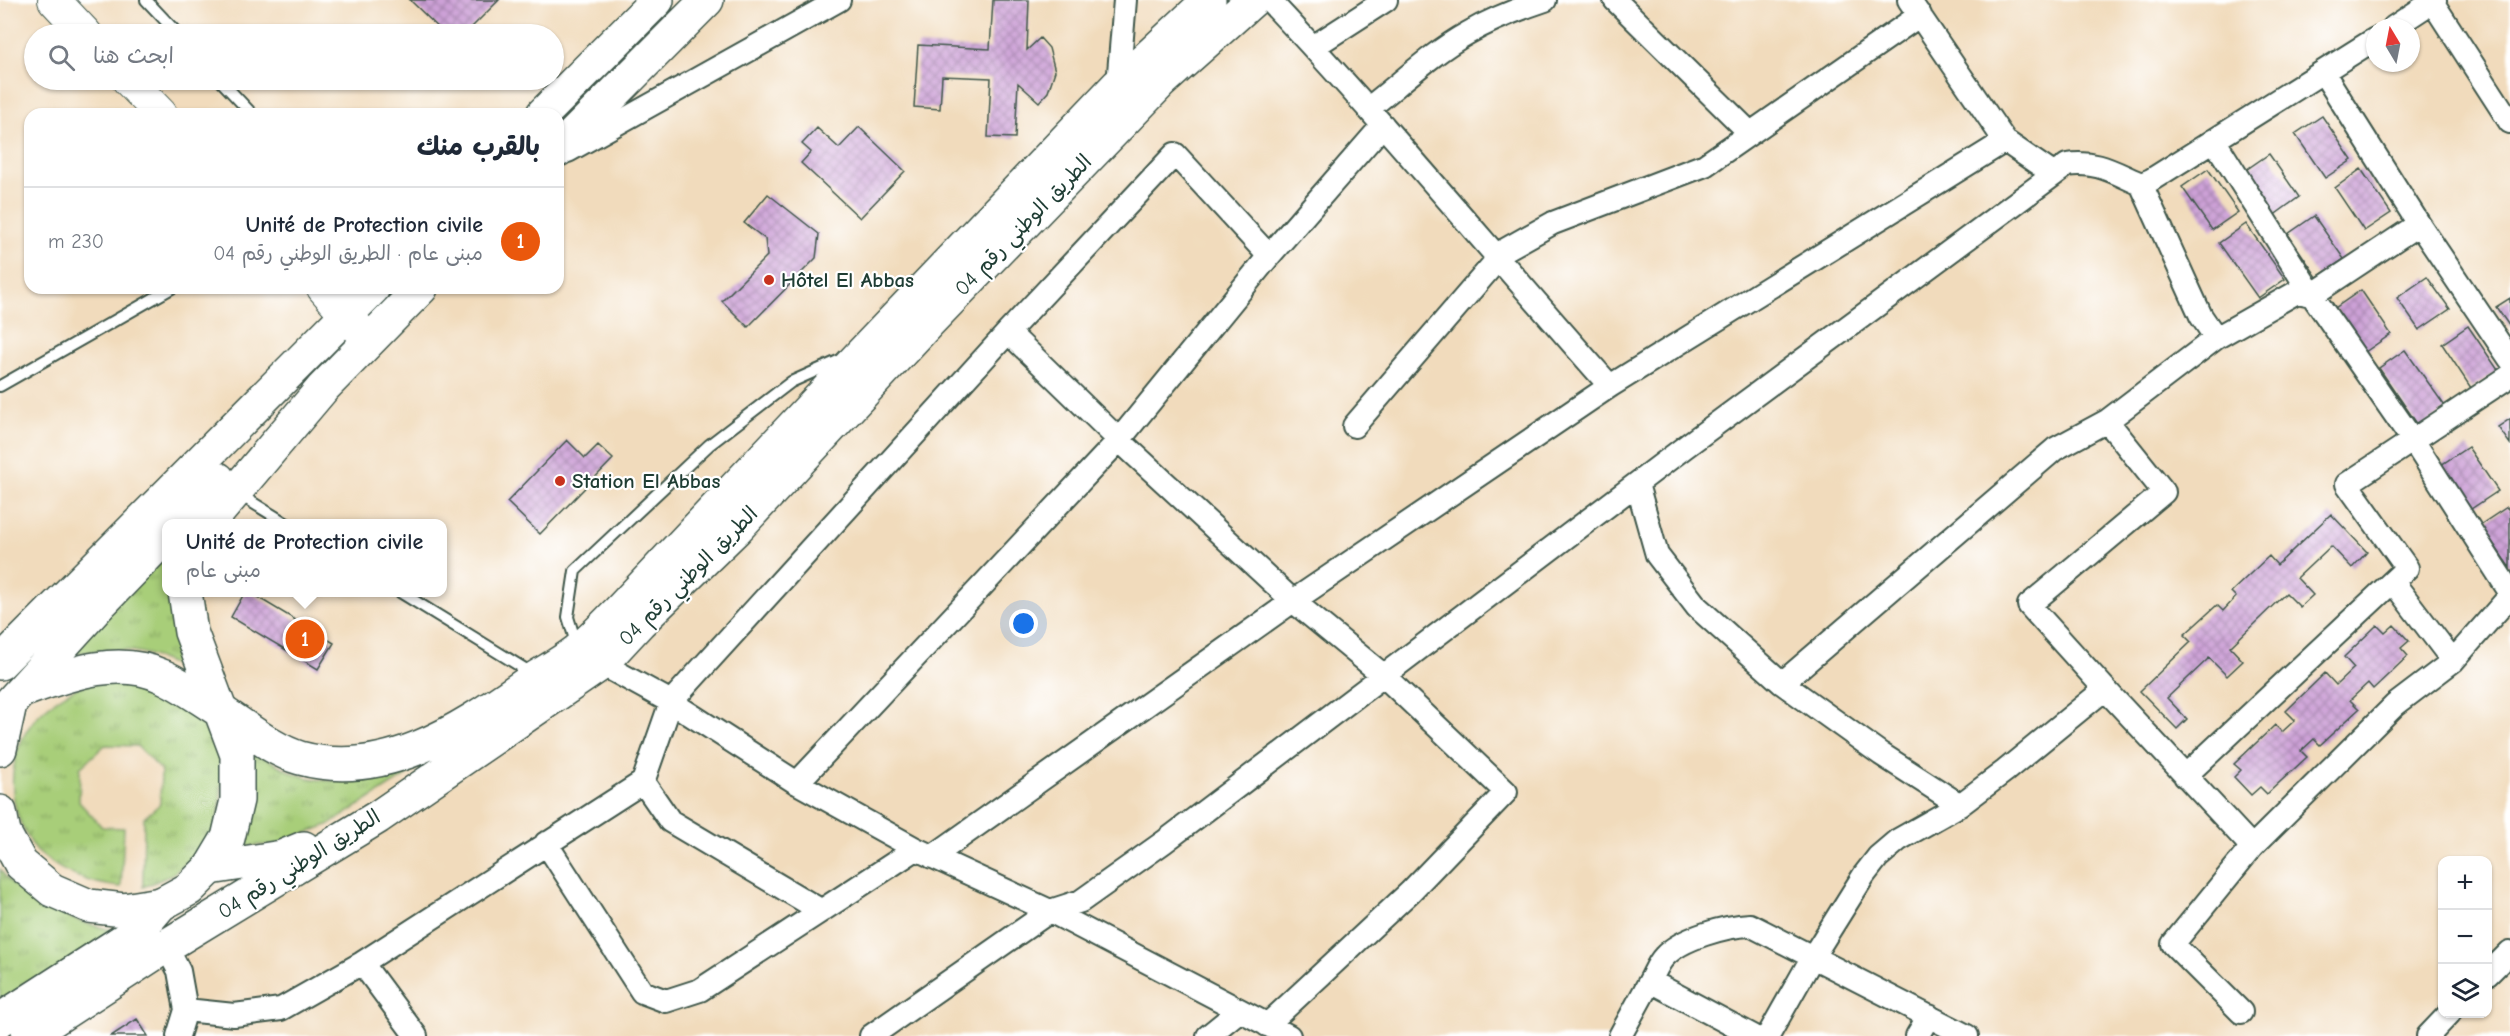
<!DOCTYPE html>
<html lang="ar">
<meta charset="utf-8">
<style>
:root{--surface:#fff;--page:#f2f2f3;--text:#1f2937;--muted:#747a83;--line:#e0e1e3;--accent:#ea580c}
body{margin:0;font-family:"Comic Neue","Playpen Sans Arabic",sans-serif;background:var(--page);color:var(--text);direction:rtl}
.controls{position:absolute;right:18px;bottom:18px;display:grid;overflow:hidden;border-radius:12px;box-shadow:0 2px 4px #0004}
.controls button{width:54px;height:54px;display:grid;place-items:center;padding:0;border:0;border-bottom:2px solid var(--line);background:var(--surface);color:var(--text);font:30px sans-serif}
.compass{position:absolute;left:2366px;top:18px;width:54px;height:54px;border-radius:50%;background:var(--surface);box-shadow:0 2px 4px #0004;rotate:350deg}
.you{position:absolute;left:1024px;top:624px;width:21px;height:21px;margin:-15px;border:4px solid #fff;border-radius:50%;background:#1a73e8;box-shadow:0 0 0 9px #1a73e833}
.badge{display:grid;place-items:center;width:39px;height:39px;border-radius:50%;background:var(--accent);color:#fff;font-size:20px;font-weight:700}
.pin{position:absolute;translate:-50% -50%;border:3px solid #fff;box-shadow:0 2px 6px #0006}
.popup{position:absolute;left:162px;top:519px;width:285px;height:78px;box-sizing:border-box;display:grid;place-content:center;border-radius:12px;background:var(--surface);filter:drop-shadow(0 2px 4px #0005);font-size:20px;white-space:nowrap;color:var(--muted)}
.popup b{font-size:22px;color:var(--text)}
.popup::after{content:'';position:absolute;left:50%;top:100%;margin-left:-12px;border:12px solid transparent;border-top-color:var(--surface)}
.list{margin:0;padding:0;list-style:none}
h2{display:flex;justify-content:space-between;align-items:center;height:78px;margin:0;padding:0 24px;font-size:26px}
h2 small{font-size:20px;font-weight:400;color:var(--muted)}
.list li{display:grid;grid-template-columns:39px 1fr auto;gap:18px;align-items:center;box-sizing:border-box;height:108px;padding:0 24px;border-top:2px solid var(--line)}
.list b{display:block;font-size:22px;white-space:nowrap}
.list p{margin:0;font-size:20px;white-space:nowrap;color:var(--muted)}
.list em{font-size:20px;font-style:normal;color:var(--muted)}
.icon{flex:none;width:33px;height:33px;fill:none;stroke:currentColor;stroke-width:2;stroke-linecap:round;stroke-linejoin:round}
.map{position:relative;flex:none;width:2510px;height:1036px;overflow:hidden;direction:ltr}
.search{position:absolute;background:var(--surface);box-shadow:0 2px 4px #0004;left:24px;top:24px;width:540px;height:66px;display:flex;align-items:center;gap:15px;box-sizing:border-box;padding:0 21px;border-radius:33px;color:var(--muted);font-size:22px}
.panel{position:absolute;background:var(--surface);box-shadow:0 2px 4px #0004;left:24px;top:108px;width:540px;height:186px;border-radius:18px;direction:rtl}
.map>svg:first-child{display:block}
.grass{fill:url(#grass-tufts);stroke:#648656;stroke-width:1.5}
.building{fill:url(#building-cross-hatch)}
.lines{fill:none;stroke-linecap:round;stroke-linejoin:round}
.lane-casing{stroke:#3e5548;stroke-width:14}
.street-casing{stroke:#3e5548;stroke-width:26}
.secondary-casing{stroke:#3e5548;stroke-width:34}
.primary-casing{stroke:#3e5548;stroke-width:36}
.highway-casing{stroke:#3e5548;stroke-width:36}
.lane{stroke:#fff;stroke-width:10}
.street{stroke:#fff;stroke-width:22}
.secondary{stroke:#fff;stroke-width:32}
.primary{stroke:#fff;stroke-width:33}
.highway{stroke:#fff;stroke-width:33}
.poi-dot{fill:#c8321e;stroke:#fff;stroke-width:2}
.labels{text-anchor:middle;stroke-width:4.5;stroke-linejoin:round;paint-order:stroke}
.street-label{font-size:21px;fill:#1f3d34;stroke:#fff}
.poi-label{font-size:21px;font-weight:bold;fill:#1f3d34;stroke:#fff;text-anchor:start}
</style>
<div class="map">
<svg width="2510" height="1036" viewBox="0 0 2510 1036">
<defs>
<pattern id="grass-tufts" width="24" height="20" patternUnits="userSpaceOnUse" patternTransform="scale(1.5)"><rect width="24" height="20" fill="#a8ce79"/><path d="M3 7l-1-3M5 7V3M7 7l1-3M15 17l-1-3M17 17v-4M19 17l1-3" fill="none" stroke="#88a864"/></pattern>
<pattern id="building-cross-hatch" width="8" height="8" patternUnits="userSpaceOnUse" patternTransform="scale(1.5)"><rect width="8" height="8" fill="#cda1d7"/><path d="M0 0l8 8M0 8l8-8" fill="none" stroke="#a684af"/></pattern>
</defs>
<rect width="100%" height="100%" fill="#fff"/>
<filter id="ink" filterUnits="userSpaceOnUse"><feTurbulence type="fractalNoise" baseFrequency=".0167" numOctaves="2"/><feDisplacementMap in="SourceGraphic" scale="12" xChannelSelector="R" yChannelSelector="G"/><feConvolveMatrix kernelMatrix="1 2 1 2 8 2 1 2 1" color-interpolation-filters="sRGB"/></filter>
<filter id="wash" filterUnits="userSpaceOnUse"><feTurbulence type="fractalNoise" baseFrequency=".008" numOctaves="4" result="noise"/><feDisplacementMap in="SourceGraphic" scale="24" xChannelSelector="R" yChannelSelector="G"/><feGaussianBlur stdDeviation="1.35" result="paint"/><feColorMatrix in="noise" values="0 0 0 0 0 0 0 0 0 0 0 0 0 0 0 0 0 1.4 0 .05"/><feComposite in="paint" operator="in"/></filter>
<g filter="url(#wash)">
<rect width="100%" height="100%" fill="#f1dbbc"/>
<path class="grass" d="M167 550V592L171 593 198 678C148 648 124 645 67 655Z
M129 682 167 696 197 718 217 745 222 778 220 805 214 830 193 858 171 875 143 887 144 818 160 804 161 770 137 746 105 745 80 768 79 802 102 827 124 828 121 887C90 884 63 874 39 853 33 848 30 840 26 834 3 793 10 740 45 709 58 698 75 686 93 683 104 682 117 683 129 682Z
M250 748C261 755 273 763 285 769 339 798 396 768 448 749L330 824 278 844 248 846 244 841Z
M0 869C24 906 82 925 123 932L0 1010Z"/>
<g id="blocks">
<path class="building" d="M410 0H499L465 34H445Z
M993 0H1029L1027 50 1040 38 1049 48 1055 71 1048 92 1039 102 1018 83 1015 138 988 137 991 78 942 76 940 109 914 107 918 45 990 49Z
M2322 116 2352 160 2325 178 2295 134Z
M859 127 905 171 860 218 801 163 811 152 802 144 817 128 839 148Z
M2269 154 2299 197 2273 216 2243 172Z
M2208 169 2238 212 2212 230 2182 187Z
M2361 169 2391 213 2364 231 2335 188Z
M768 194 819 234 816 258 748 327 722 301 767 256 765 239 744 223Z
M2314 216 2344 259 2317 277 2288 234Z
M2246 224 2285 279 2258 298 2219 243Z
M2427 277 2450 309 2419 330 2397 298Z
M2361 290 2391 334 2365 352 2335 308Z
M2510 298V327L2496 307Z
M2468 326 2498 370 2471 388 2442 344Z
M2405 350 2447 409 2420 428 2379 368Z
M2510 419V444L2498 427Z
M567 440 585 458 598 445 613 459 540 534 507 502Z
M2468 447 2498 491 2471 509 2441 465Z
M2507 507 2510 512V568L2480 525Z
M2331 514 2367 552 2352 568 2331 546 2297 578 2313 595 2300 607 2286 593 2230 647 2243 661 2227 676 2209 658 2167 698 2187 719 2177 729 2140 691 2191 642 2184 635 2217 605 2223 611 2236 597 2231 592 2269 556 2277 565Z
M245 592H249L334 643 318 669 231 617Z
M2377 625 2385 633 2394 625 2409 641 2401 648 2408 656 2373 689 2368 683 2350 700 2359 709 2320 745 2314 739 2301 751 2307 757 2267 794 2260 787 2251 795 2234 777 2241 770 2234 764 2275 725 2282 732 2295 720 2286 711 2325 673 2336 685 2354 668 2344 657Z
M137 1019 148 1036H111Z"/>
</g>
</g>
<g filter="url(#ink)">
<use href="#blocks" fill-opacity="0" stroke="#3e5548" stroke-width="1.5"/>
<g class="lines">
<defs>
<path id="lane" d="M146 0 178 34
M220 80 252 114
M0 386 172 288
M237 493 287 524
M400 592 533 674
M577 646 568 617 575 571 709 445 791 382 838 361"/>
<path id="street" d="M1269 0C1387 125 1496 258 1610 386
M1615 0 1749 132
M1909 0 2005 141
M2431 0 2510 122
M2394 27 2435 0
M1313 47 1386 0
M2323 72 2419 224 2510 359
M1118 85 1125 0
M1369 108C1401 83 1432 53 1468 33 1492 19 1518 9 1545 0
M2214 140 2312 295 2414 442 2510 592
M568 151 839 0
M2141 184 2201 316 2216 338
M1494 256 1553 223 1705 165 1920 15
M1008 332 1119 440 1293 601 1383 675 1506 792 1410 892 1267 1025
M1354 426 1497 260
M1637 484 1657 555 1697 607 1782 683 1881 754 1960 805
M2393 582 2453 661
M589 657 671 702 797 783 916 849 1050 911 1289 1036
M1782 683 2055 449 2107 421
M2105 689 2252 847
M2185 776 2407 568 2347 484 2510 376
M643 782 670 821 820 910
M797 783 1119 440 1269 256 1383 125
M546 843 642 992 666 1001 700 990 916 849
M932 857 1293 601 1610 386 2005 141 2053 174
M166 946 179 971 186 1010 178 1036
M362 963 416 1036
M2488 974 2510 952
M1650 981C1654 974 1658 963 1664 957 1681 938 1726 926 1750 925L1967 1036
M186 1010 234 1015 281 1009 362 963 643 782 671 702 1008 332 1175 154 1269 256
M2241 1012 2173 944 2252 847 2395 705 2453 661 2510 596
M871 1036 1050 911 1081 901 1164 842 1685 447 2067 165C2096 160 2115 173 2141 184L2151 180 2375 39
M1208 1036 1239 1011
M1620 1036 1650 981 1753 1036
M1768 1036 1812 958 1864 875 1878 857 1898 840 1960 805 2005 771 2105 689 2029 605 2164 492 2107 421 2216 338 2297 292 2312 295 2419 224
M1917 1036 1929 1016
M2428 1036 2449 1014"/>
<path id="secondary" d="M54 0 86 34
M128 80 161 114
M323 288 364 335"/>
<path id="primary" d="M543 114 657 0
M558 150 707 0
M177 524 218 479
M208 524 323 388 421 288
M0 663 373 288
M24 690C67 675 117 655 162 676 183 685 202 700 222 712
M0 714 102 602 167 535
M0 749 10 704
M0 812 4 833 21 864 52 890 89 906 124 910 161 904 189 889 210 868 228 838 237 800V755L191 632 185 592"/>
<path id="highway" d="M222 712C246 727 272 750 300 758 383 781 459 731 523 686 541 674 560 664 577 651 591 640 604 626 617 613L864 351 1118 85 1209 0
M210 868 282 857 304 848
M0 1020 138 931 161 904
M28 1036 166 946 378 817 601 664 639 623 736 529 929 322 1161 82 1253 0"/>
</defs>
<use href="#lane" class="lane-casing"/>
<use href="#street" class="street-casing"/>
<use href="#secondary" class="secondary-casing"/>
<use href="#primary" class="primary-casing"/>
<use href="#highway" class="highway-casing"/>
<use href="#lane" class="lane"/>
<use href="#street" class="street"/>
<use href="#secondary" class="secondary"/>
<use href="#primary" class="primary"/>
<use href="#highway" class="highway"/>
</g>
</g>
<g class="poi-dot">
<circle cx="769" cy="280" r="6"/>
<circle cx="560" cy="481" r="6"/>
</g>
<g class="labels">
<g class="street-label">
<text transform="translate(1023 225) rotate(-46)" y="7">الطريق الوطني رقم 04</text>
<text transform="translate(688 576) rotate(-45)" y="7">الطريق الوطني رقم 04</text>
<text transform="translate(299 864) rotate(-32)" y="7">الطريق الوطني رقم 04</text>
</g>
<g class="poi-label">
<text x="781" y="287">Hôtel El Abbas</text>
<text x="572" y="488">Station El Abbas</text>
</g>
</g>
</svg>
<div class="controls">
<button>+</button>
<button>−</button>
<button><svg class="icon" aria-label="layers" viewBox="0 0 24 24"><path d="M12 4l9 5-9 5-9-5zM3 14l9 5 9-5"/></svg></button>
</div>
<svg class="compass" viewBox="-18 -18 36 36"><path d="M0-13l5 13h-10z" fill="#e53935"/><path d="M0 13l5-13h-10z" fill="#747a83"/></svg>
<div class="you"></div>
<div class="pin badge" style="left:305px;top:639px">1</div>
<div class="popup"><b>Unité de Protection civile</b>مبنى عام</div>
<div class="search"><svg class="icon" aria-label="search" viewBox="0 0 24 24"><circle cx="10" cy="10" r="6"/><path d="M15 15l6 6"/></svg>ابحث هنا</div>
<section class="panel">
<h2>بالقرب منك<small></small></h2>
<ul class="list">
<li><span class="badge">1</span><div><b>Unité de Protection civile</b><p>مبنى عام · الطريق الوطني رقم 04</p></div><em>230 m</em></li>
</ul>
</section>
</div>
